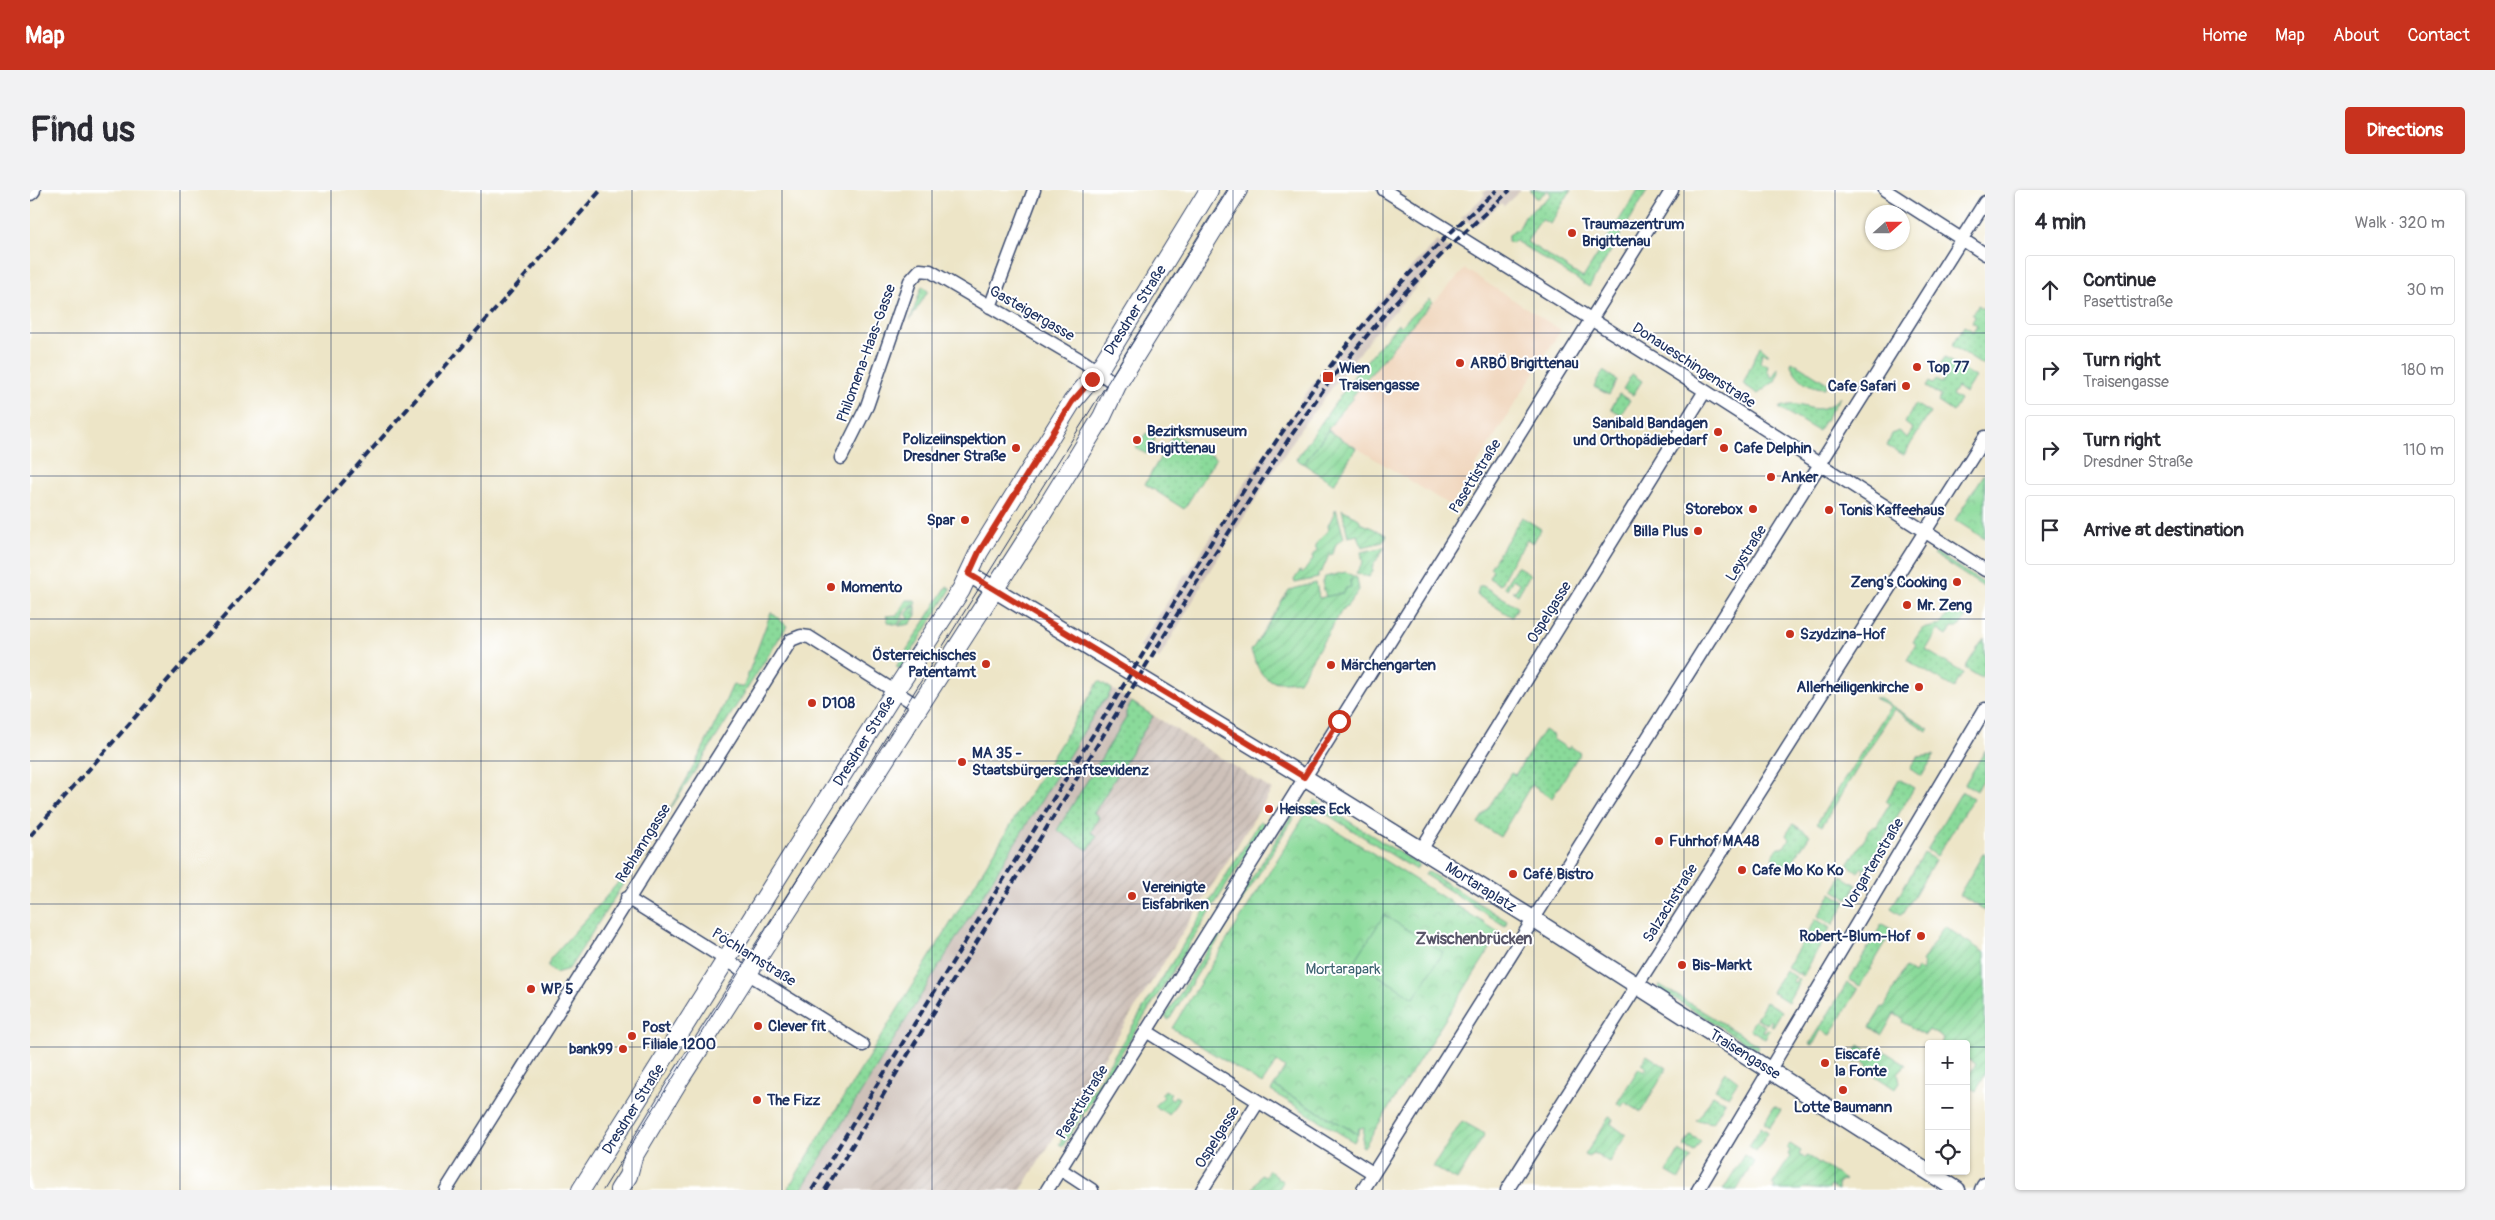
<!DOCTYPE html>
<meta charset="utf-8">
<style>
:root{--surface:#fff;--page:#f2f2f3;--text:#2b2b33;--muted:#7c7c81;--line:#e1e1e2;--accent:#c8321e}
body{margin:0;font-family:Pangolin,sans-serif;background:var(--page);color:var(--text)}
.controls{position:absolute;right:15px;bottom:15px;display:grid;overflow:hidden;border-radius:5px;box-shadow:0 1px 4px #0004}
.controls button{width:45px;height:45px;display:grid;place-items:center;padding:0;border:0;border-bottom:1px solid var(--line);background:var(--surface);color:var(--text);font:25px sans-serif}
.compass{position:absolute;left:1835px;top:15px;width:45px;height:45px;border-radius:50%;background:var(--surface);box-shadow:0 1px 4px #0004;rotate:69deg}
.stop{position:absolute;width:15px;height:15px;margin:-11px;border:4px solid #c8321e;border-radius:50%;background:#fff}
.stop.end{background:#c8321e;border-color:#fff;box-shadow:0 1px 5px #0008}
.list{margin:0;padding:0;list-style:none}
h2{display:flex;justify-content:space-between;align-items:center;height:65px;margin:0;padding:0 20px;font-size:21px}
h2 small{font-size:16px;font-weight:400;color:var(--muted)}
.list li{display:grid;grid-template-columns:32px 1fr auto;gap:15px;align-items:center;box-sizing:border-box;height:70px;margin:0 10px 10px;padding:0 10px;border:1px solid var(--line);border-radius:5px}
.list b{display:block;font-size:19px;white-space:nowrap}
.list p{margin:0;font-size:16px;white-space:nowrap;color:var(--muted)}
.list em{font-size:16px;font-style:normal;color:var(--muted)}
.icon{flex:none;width:28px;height:28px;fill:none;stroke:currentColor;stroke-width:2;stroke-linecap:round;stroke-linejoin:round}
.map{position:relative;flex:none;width:1955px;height:1000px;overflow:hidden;border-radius:5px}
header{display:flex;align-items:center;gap:30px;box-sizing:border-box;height:70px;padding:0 25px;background:var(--accent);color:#fff}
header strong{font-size:24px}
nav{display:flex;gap:28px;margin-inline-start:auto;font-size:18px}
.intro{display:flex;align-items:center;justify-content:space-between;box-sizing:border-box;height:120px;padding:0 30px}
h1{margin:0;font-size:35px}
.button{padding:12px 22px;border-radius:5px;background:var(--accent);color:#fff;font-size:18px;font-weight:700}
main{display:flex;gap:30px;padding:0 30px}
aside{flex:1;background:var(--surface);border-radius:5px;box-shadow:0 1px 4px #0004}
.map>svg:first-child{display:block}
.built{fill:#f0d5bc}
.industrial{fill:url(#industrial-furrows)}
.railway{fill:#cec1b9}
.grass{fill:url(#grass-dots);stroke:#52847c}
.park{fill:url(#park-crowns);stroke:#52847c}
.garden{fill:url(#garden-furrows);stroke:#52847c}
.pitch{fill:#8ada9a;stroke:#52847c}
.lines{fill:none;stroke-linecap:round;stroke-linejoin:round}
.minor-casing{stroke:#3a4a6e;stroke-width:15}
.tertiary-casing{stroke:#3a4a6e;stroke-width:19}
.secondary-casing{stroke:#3a4a6e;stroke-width:20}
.minor{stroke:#fff;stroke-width:12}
.tertiary{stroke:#fff;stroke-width:16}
.secondary{stroke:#fff;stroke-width:18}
.tram{stroke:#1b2f5e;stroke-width:1}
.rail{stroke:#1b2f5e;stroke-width:4;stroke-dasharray:8 4;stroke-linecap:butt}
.route{stroke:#c8321e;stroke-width:6}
.grid{fill:none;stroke:#1b2f5e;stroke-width:1;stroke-opacity:0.55}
.poi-dot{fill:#c8321e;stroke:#fff;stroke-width:2}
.labels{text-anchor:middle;stroke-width:4;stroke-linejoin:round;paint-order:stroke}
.poi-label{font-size:15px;font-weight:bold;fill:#1b2f5e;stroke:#fff;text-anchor:start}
.street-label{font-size:15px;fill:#1b2f5e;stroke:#fff}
.park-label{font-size:15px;fill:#3c6270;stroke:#fff}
.neighbourhood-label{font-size:16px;font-weight:bold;fill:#585669;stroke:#fff}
</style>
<header>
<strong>Map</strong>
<nav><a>Home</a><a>Map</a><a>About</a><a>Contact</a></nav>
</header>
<div class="intro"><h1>Find us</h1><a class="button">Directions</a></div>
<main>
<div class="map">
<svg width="1955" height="1000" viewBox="0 0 1955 1000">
<defs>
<pattern id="industrial-furrows" width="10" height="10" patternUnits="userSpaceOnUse" patternTransform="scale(1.25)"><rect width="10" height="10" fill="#cec1b9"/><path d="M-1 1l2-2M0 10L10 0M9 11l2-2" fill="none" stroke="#b0a6a1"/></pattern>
<pattern id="grass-dots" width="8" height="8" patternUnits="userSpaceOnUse" patternTransform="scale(1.25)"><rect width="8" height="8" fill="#8ada9a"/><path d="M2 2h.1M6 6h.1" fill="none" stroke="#76bb87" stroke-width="1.8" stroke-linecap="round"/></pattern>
<pattern id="park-crowns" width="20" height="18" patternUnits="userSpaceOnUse" patternTransform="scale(1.25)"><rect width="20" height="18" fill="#8ada9a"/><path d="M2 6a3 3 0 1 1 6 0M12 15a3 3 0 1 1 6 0" fill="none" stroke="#76bb87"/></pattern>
<pattern id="garden-furrows" width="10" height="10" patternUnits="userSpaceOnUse" patternTransform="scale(1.25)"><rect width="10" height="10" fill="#8ada9a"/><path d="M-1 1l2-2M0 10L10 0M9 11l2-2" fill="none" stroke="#76bb87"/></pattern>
</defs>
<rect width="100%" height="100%" fill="#fff"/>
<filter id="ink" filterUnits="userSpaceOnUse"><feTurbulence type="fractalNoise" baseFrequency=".02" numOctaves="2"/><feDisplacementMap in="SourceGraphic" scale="10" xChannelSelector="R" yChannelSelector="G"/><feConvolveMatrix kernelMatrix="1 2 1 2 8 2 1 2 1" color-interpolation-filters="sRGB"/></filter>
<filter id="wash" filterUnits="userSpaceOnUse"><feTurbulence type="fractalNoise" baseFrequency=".0096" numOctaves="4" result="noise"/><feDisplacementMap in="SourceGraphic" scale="20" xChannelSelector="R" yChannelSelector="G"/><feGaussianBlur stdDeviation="1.12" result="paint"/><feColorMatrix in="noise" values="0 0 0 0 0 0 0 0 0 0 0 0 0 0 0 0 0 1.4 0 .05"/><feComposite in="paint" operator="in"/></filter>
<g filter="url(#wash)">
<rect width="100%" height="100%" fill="#ede5c7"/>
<path class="built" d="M1435 79 1531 140 1421 316 1298 240 1323 208 1322 207 1377 140Z"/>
<path class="industrial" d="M1102 512 1242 600 991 1000H839L937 841 996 766 1000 752 1057 660 1027 640Z"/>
<path class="railway" d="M1457 0H1491L1474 16 1471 13 1445 36 1431 28 1455 5 1453 3Z
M1407 51 1420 60 1341 147 1272 237 1171 394 1172 395 1129 469 1109 457 1155 384 1157 385 1226 276 1282 195 1346 115Z
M1082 499 1102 512 1096 522V528L1027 639 1058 660 1000 752 996 766 937 841 839 1000H771L1072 512 1076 510Z"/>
<path class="grass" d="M1500 0H1541L1520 34 1511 29 1497 52 1553 88 1608 0H1618L1559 97 1484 50 1482 53 1478 51V46L1484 40H1488L1496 25 1521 5 1518 0 1507 9Z
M892 96 898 101 880 130Z
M1400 109 1403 112 1377 140 1322 207 1323 208 1311 221 1274 274 1266 269 1327 182 1368 134 1370 136Z
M1948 115 1955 119V171L1952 175 1922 156 1934 136 1943 141 1947 135 1942 132 1945 127 1942 124Z
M1730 156 1739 164 1732 163 1730 173 1738 175 1737 181 1742 188 1748 178 1749 182 1745 191 1728 204 1713 194Z
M1915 168 1945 187 1935 203 1927 197 1922 205 1930 210 1923 222 1908 212 1911 206 1896 197 1899 192 1903 194 1906 190 1911 193 1915 187 1906 180Z
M1762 171 1797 193 1795 198C1779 198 1767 189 1761 175Z
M1573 181 1587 190 1579 205 1564 197Z
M1602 184 1612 191 1603 205 1593 199Z
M1589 204 1600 210 1591 224 1581 219Z
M1810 207 1788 241 1749 218C1774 206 1784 233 1810 207Z
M1885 214 1900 223 1874 265 1857 256 1862 244 1868 241 1877 248 1883 239 1875 233Z
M1116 243 1125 249 1116 264 1106 258Z
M1143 245 1186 268 1154 319 1115 294Z
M1492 327 1511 339 1503 353 1497 349 1490 361H1488L1470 395 1459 388 1463 380 1460 378Z
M1905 362 1955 394V398L1903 364Z
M1487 376 1500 384 1488 405 1482 401H1485L1490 394 1483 389 1477 399 1474 397Z
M917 396 921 399 871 479 866 477Z
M1449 396H1453L1485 415 1487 418 1482 427 1447 405Z
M876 410H885L886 415 876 419 868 435 859 433 856 426 867 425Z
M886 416V425L880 434 869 436 874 428 877 430 879 427 876 425 880 419Z
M1921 418 1936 427 1929 437H1922L1917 446 1908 440 1896 460 1933 483 1924 498 1877 470 1886 454 1883 452 1892 439 1911 435Z
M741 422 757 436 539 779 525 783 518 777 520 769C545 740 572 713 596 683 640 625 674 561 703 494L713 498Z
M1954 448 1955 481 1951 488 1935 478Z
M1069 491 1082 499 1076 510 1072 512 771 1000H757Z
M1844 508H1849L1899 539 1897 541 1864 519 1792 636 1787 633 1860 517Z
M1102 512 1123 526 1064 623 1069 627 1061 642 1067 646 1058 660 1027 640 1096 528V522Z
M1514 540 1524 546 1523 549 1538 559 1540 556 1550 563 1522 608 1501 595 1470 647 1448 633 1481 583 1485 585Z
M1955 561V586L1947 601 1935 594Z
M1904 565 1892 586 1880 579 1887 567Z
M1869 589 1884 598 1833 684 1834 678 1832 677 1828 682 1818 675 1842 636 1846 637 1860 614 1856 611Z
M1932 601 1943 608 1907 666 1897 660Z
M1285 610 1389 675 1386 680 1282 615Z
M1268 615 1270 617 1139 830 1135 827Z
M1230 631 1235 634 1033 956 1029 954Z
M1763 634 1780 645 1758 678 1742 668 1748 657H1754L1759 649 1756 645Z
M1894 663 1905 670 1874 723 1870 724 1861 718Z
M1953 664H1955V720L1929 705Z
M1397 681 1477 731 1475 736 1395 685Z
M1812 686 1827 695 1818 709 1804 700Z
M1802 703 1816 712 1803 735 1788 726Z
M1786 729 1800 738 1773 786 1770 785 1771 782 1768 784 1757 777Z
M1852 734 1863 740 1830 796 1819 790Z
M1755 780 1766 787 1762 792 1765 794 1768 789 1770 790 1758 812 1742 802Z
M1817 793 1828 799 1801 845 1791 840 1783 855 1780 854Z
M1630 795 1729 856 1727 860 1628 798Z
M1736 812 1752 821 1743 836 1740 835 1742 831 1740 830 1737 834 1726 828Z
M1725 830 1735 836 1733 842 1735 843 1737 839 1740 840 1735 849 1720 839Z
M1695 881 1708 891 1698 906 1685 899Z
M1244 896 1328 944 1324 952 1241 901Z
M1683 905 1695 912 1683 933 1666 930 1671 925Z"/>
<path class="park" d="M1955 283V349L1925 330Z
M1316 382 1323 386 1320 391 1321 397 1313 403 1296 407 1292 392 1295 387Z
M1277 622 1470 743 1334 957 1332 956 1334 938H1329L1328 944 1244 896 1255 878 1247 872 1232 894 1142 838Z"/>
<path class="garden" d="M1298 240 1326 258 1304 294 1274 274Z
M1306 319 1314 348 1306 354 1303 364 1299 365 1292 381 1288 383V388L1265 393 1264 390 1270 381 1273 383 1283 369 1282 366 1287 360 1285 355 1299 339 1298 336Z
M1312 319 1329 329 1331 333 1357 345 1353 352 1332 357 1328 345 1318 347Z
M1355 357 1342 377 1343 381 1339 387 1326 383 1333 372 1331 362Z
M1323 386 1327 388 1329 400 1317 416 1314 417 1269 491C1236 494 1233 492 1221 461L1259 400 1286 393 1289 408 1313 403 1316 398 1321 397 1320 391Z
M1914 736 1955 763V885L1946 901 1936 895V889L1946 874 1936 868V854H1911L1913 848 1899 840 1895 845 1872 832 1873 829 1864 824 1852 845 1840 837 1852 817 1854 818 1875 778 1884 784 1887 779 1891 781 1894 774 1892 772Z
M1829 855 1841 863 1846 856 1876 875 1868 883 1870 892 1865 899 1838 881 1837 874 1832 871 1824 873 1826 870 1822 867Z
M1617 865 1637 878 1611 922 1595 912 1591 917 1587 913 1609 878 1614 882 1617 878 1611 874Z
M1135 900 1141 904 1139 907 1142 910 1145 906 1149 908 1139 925 1124 916 1134 907 1131 904Z
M1744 916 1751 920 1740 937 1734 933Z
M1579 927 1583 929 1581 934 1596 945 1579 972 1563 963 1559 967 1555 965Z
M1432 931 1455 944 1427 990 1403 977Z
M1731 937 1738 942 1726 961 1719 956Z
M1660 945 1671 951 1664 962 1654 956Z
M1760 954 1771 961 1769 965 1775 968 1777 965 1815 990 1808 993V1000L1800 996 1797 1000 1774 998 1772 1000H1744L1746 997 1742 995 1760 967 1758 965 1760 960 1757 958Z
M1649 961 1661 968 1649 989 1637 982Z
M1714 965 1724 971 1707 1000H1693Z
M1239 980 1253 992 1248 1000H1222L1231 985 1235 987Z"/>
<path class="pitch" d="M1354 725 1413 762 1384 808 1325 771Z"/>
</g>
<g filter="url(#ink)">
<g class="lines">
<defs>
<path id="minor" d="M1354 0 1644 181 1955 380
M1855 0 1955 64
M960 117 1004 0
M811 268 837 216 880 91 890 80 900 81 1054 172 1087 195
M1391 660 1675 201
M597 708 833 855
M1116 841 1343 983
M1030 979 1062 1000
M416 1000 761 450 771 446 779 447 888 516
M1017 1000 1642 0
M1172 1000 1228 912
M1333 1000 1955 12
M1477 1000 1955 247
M1668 1000 1955 519"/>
<path id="tertiary" d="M0 2 2 0
M939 384 1274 587 1503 729 1927 1000
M1953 1000 1955 996"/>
<path id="secondary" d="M551 1000 865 501 931 400 949 362 1042 212 1068 181 1179 0
M589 1000 598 986 603 967 648 892 1000 344 1072 227 1087 195 1208 0"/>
</defs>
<use href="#minor" class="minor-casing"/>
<use href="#tertiary" class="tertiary-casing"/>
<use href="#secondary" class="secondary-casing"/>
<use href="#minor" class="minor"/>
<use href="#tertiary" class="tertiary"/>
<use href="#secondary" class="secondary"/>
<path class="tram" d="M573 1000 1198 0"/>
<path class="rail" d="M0 646 571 0
M782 1000C888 828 994 656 1100 485 1162 385 1221 281 1292 187 1343 119 1403 56 1467 0
M795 1000 1167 392 1258 250 1301 189 1359 119 1418 58 1480 0"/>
</g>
</g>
<g class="lines" filter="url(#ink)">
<path class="route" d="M1062 189 1042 212 949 362 939 384 1274 587 1309 531"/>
</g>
<path class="grid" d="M150 0V1000M301 0V1000M451 0V1000M602 0V1000M752 0V1000M902 0V1000M1053 0V1000M1203 0V1000M1353 0V1000M1504 0V1000M1654 0V1000M1805 0V1000M0 143H1955M0 286H1955M0 429H1955M0 571H1955M0 714H1955M0 857H1899M1936 857H1955"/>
<g class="poi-dot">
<circle cx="1542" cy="43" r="5"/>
<circle cx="1430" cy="173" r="5"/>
<circle cx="1887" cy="177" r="5"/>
<rect x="1292" y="181" width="12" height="12" rx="2.5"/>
<circle cx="1876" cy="196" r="5"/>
<circle cx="1688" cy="242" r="5"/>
<circle cx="1107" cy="250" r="5"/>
<circle cx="986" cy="258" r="5"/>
<circle cx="1694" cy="258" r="5"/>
<circle cx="1741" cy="287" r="5"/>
<circle cx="1723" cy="319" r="5"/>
<circle cx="1799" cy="320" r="5"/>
<circle cx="935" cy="330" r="5"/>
<circle cx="1668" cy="341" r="5"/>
<circle cx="1927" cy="392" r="5"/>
<circle cx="801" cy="397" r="5"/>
<circle cx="1877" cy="415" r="5"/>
<circle cx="1760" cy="444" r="5"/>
<circle cx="956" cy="474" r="5"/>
<circle cx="1301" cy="475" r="5"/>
<circle cx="1889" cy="497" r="5"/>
<circle cx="782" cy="513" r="5"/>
<circle cx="932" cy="572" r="5"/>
<circle cx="1239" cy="619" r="5"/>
<circle cx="1629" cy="651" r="5"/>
<circle cx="1712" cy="680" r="5"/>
<circle cx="1483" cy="684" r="5"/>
<circle cx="1102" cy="706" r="5"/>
<circle cx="1891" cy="746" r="5"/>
<circle cx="1652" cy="775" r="5"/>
<circle cx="501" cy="799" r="5"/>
<circle cx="728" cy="836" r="5"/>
<circle cx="602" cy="846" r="5"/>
<circle cx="593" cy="859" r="5"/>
<circle cx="1795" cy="873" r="5"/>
<circle cx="1813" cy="900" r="5"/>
<circle cx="727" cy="910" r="5"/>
</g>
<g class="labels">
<g class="poi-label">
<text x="1552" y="39">Traumazentrum<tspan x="1552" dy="17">Brigittenau</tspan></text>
<text x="1440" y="178">ARBÖ Brigittenau</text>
<text x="1897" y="182">Top 77</text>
<text x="1309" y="183">Wien<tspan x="1309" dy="17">Traisengasse</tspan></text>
<text x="1866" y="201" text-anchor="end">Cafe Safari</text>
<text x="1678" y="238" text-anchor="end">Sanibald Bandagen<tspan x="1678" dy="17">und Orthopädiebedarf</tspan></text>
<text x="1117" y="246">Bezirksmuseum<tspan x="1117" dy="17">Brigittenau</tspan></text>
<text x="976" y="254" text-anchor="end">Polizeiinspektion<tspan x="976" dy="17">Dresdner Straße</tspan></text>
<text x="1704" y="263">Cafe Delphin</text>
<text x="1751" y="292">Anker</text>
<text x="1713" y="324" text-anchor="end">Storebox</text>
<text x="1809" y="325">Tonis Kaffeehaus</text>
<text x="925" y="335" text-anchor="end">Spar</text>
<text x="1658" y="346" text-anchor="end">Billa Plus</text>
<text x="1917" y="397" text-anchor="end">Zeng's Cooking</text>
<text x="811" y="402">Momento</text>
<text x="1887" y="420">Mr. Zeng</text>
<text x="1770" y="449">Szydzina-Hof</text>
<text x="946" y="470" text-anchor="end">Österreichisches<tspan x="946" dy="17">Patentamt</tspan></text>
<text x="1311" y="480">Märchengarten</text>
<text x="1879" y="502" text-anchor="end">Allerheiligenkirche</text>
<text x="792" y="518">D108</text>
<text x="942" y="568">MA 35 -<tspan x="942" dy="17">Staatsbürgerschaftsevidenz</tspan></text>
<text x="1249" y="624">Heisses Eck</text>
<text x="1639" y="656">Fuhrhof MA48</text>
<text x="1722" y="685">Cafe Mo Ko Ko</text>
<text x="1493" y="689">Café Bistro</text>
<text x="1112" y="702">Vereinigte<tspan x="1112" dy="17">Eisfabriken</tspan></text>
<text x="1881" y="751" text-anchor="end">Robert-Blum-Hof</text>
<text x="1662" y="780">Bis-Markt</text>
<text x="511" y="804">WP 5</text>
<text x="738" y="841">Clever fit</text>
<text x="612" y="842">Post<tspan x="612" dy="17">Filiale 1200</tspan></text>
<text x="583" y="864" text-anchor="end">bank99</text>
<text x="1805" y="869">Eiscafé<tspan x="1805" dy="17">la Fonte</tspan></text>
<text x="737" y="915">The Fizz</text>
<text x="1813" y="922" text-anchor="middle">Lotte Baumann</text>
</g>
<g class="street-label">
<text transform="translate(1105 120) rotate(-58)" y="5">Dresdner Straße</text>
<text transform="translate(1002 123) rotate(30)" y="5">Gasteigergasse</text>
<text transform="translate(836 163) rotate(-70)" y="5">Philomena-Haas-Gasse</text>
<text transform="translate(1664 175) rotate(33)" y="5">Donaueschingenstraße</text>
<text transform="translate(1445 286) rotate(-58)" y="5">Pasettistraße</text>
<text transform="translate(1716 363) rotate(-58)" y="5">Leystraße</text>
<text transform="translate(1519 422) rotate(-58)" y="5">Ospelgasse</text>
<text transform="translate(834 551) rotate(-58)" y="5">Dresdner Straße</text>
<text transform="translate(613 653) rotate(-58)" y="5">Rebhanngasse</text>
<text transform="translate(1843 674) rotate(-59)" y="5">Vorgartenstraße</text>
<text transform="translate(1451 697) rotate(32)" y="5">Mortaraplatz</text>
<text transform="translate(1640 713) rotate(-58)" y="5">Salzachstraße</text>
<text transform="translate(724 767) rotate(32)" y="5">Pöchlarnstraße</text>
<text transform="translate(1715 864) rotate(32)" y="5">Traisengasse</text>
<text transform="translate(1052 912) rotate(-58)" y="5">Pasettistraße</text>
<text transform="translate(603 919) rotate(-58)" y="5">Dresdner Straße</text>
<text transform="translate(1187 947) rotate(-58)" y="5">Ospelgasse</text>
</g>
<g class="park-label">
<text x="1313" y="784">Mortarapark</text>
</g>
<g class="neighbourhood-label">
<text x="1444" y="754">Zwischenbrücken</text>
</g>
</g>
</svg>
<div class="controls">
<button>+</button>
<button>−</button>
<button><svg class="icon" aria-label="locate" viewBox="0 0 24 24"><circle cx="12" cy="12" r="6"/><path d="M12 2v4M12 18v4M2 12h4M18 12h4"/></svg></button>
</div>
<svg class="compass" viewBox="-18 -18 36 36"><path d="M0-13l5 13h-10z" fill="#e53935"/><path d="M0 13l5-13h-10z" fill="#7c7c81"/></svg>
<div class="stop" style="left:1309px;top:531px"></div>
<div class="stop end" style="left:1062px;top:189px"></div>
</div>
<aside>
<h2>4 min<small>Walk · 320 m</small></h2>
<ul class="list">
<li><svg class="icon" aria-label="ahead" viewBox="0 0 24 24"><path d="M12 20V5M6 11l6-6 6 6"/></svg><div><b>Continue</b><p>Pasettistraße</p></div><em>30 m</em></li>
<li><svg class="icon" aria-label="right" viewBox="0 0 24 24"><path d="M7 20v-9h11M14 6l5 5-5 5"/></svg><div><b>Turn right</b><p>Traisengasse</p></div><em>180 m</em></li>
<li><svg class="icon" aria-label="right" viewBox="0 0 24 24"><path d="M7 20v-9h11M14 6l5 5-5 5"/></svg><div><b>Turn right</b><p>Dresdner Straße</p></div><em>110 m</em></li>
<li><svg class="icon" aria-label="arrive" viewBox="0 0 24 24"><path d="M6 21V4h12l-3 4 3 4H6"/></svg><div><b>Arrive at destination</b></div></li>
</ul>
</aside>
</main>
